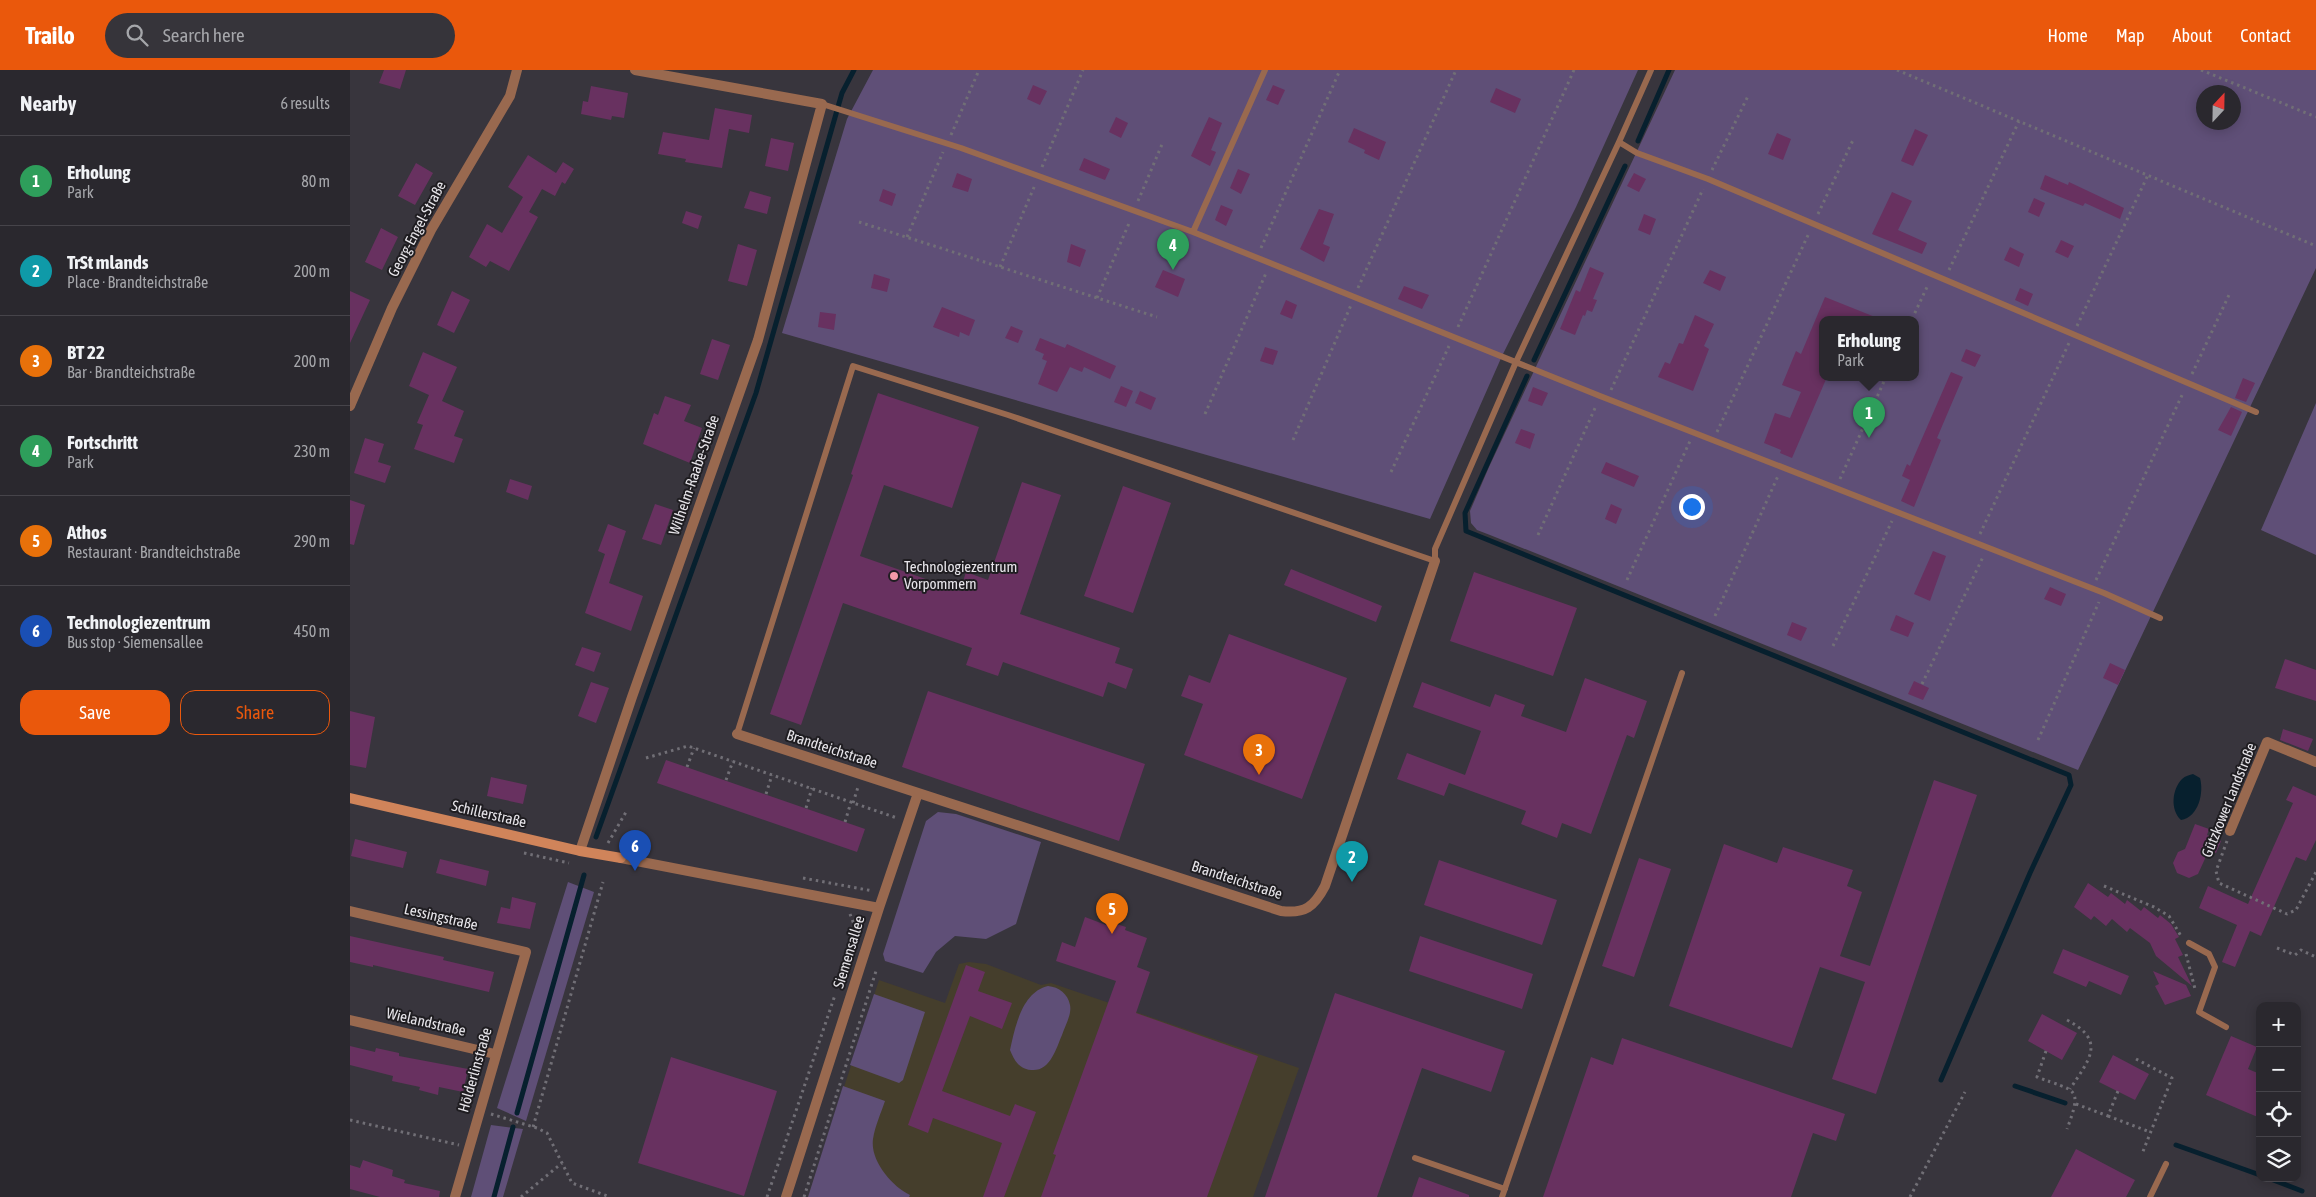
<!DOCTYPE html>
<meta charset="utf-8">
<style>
:root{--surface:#2a282e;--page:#36343a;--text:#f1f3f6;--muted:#a5a6aa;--line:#46444a;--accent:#ea580c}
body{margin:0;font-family:"Asap Condensed",sans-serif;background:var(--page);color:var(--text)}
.controls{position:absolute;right:15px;bottom:15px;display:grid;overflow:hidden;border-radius:10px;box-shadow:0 2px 12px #0003}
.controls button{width:45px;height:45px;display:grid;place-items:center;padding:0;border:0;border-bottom:1px solid var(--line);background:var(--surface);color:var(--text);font:25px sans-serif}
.compass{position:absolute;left:1846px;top:15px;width:45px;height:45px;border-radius:50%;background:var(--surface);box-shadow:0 2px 12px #0003;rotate:22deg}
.you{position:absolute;left:1341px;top:436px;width:18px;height:18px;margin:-12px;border:4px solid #fff;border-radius:50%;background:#1a73e8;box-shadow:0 0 0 8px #1a73e833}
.badge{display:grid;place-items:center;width:32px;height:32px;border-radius:50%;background:var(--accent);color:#fff;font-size:16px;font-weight:700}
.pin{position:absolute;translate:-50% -41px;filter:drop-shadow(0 1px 2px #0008)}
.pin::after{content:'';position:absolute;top:26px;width:18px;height:15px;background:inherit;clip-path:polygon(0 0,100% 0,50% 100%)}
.popup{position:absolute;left:1469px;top:246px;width:100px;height:65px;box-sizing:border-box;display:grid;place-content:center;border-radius:10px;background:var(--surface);filter:drop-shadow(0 1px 4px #0005);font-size:16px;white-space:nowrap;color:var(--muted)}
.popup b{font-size:19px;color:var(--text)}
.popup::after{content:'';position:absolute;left:50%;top:100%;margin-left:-10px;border:10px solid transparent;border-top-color:var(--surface)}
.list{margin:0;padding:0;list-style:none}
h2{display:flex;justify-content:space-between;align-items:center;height:65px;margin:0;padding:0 20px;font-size:21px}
h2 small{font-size:16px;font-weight:400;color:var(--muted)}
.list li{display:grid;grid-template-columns:32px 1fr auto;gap:15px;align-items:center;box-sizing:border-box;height:90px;padding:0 20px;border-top:1px solid var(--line)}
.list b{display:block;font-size:19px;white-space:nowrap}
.list p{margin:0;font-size:16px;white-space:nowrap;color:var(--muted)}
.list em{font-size:16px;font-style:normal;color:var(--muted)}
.actions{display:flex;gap:10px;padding:15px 20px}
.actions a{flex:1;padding:11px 0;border:1px solid var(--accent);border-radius:15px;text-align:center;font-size:18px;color:var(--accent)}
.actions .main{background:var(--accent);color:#fff}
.icon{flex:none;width:28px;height:28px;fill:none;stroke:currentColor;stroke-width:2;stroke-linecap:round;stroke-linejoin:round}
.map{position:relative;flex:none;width:1966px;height:1127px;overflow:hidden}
header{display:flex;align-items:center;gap:30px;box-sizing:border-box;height:70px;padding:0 25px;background:var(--accent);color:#fff}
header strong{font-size:24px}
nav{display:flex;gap:28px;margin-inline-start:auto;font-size:18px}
.search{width:350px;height:45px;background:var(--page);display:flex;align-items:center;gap:12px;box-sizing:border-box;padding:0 18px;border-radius:28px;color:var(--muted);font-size:19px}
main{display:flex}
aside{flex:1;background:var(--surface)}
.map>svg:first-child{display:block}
.education{fill:#453e2c}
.green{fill:#5f4f77;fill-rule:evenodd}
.water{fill:#07202e}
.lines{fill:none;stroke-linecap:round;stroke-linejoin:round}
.stream{stroke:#07202e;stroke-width:5}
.building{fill:#683160}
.path{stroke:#716f76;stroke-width:3;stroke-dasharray:2.5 4;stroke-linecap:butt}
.lane{stroke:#99694f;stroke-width:6}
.street{stroke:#99694f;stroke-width:10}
.secondary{stroke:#d0845a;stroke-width:10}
.poi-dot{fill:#f39aa8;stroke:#1f1d21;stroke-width:2}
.labels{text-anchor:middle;stroke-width:4;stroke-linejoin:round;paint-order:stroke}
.street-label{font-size:15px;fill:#e7e5ea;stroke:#1f1d21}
.poi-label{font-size:15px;fill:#e7e5ea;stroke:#1f1d21;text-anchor:start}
</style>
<header>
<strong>Trailo</strong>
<div class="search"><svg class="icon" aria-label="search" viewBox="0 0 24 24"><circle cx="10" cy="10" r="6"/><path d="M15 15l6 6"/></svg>Search here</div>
<nav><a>Home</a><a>Map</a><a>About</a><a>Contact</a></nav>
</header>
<main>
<aside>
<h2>Nearby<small>6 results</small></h2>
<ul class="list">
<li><span class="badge" style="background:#2e9e5b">1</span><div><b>Erholung</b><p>Park</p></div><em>80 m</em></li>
<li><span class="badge" style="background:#0f9aa8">2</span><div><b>TrSt mlands</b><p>Place · Brandteichstraße</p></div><em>200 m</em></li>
<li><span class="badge" style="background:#e8710a">3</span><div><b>BT 22</b><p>Bar · Brandteichstraße</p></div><em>200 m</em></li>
<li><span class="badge" style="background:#2e9e5b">4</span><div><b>Fortschritt</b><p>Park</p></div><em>230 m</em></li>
<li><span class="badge" style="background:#e8710a">5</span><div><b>Athos</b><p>Restaurant · Brandteichstraße</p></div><em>290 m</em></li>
<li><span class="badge" style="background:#1a4fb4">6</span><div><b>Technologiezentrum</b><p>Bus stop · Siemensallee</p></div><em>450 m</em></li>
</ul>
<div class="actions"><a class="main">Save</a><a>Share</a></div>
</aside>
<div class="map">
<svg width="1966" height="1127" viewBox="0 0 1966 1127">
<rect width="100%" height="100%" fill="#38353d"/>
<path class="education" d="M619 892 636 894 691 915 701 913 949 998 903 1127H458L529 910 595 933 609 894Z"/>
<path class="green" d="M523 0H1288L1226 137 1152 286 1080 449 432 263 497 49Z
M1325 0H1966V198L1728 700 1140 465 1127 460 1121 453 1120 441 1139 397ZM1854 22H1884V52H1854ZM1473 249H1565V307H1473Z
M1966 333V485L1911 460Z
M588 742 606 744 691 772 666 854 636 869 605 866 586 882 573 903 535 891 533 884 576 751Z
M218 812 244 822 176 1051 147 1038Z
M698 916C709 917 718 924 720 935 722 944 715 956 712 965 706 979 700 1002 681 1000 669 999 664 990 660 980 665 957 672 922 698 916Z
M524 924 575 942 553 1010 549 1013 500 995Z
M493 1016 535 1031C531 1043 525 1056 523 1069 520 1091 542 1116 560 1125L559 1127H458Z
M141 1055 173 1059 153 1127H121Z"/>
<path class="water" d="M1843 704 1850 708C1854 722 1849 747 1831 750 1820 740 1822 719 1832 709 1835 706 1840 705 1843 704Z"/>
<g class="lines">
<path class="stream" d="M1288 71 1319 0
M1184 290 1275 96
M1177 306 1115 443 1116 461 1719 705 1721 715 1680 803 1591 1010
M246 767 406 323 492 23 504 0
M1665 1016 1715 1033
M167 1043 234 805
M1826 1075 1910 1105
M1918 1108 1952 1121
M144 1127 163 1057"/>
</g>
<path class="building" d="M34 0H56L50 19 29 13Z
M683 15 697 21 690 35 677 29Z
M923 15 935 20 928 35 916 30Z
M241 16 278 23 274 48 262 46 261 50 231 44 233 31 238 32Z
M1146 18 1171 29 1165 43 1140 32Z
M365 38 402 45 399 63 379 59 372 98 335 92 336 89 308 84 313 62 359 70Z
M766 47 778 53 771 68 759 62Z
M859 47 872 53 861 80 866 82 860 96 841 86Z
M1004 58 1036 72 1029 90 1014 83 1015 80 998 72Z
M1565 59 1578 65 1563 96 1551 91Z
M1427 63 1441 69 1433 90 1418 84Z
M421 68 444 73 438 101 415 96Z
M178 85 206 103 213 92 224 99 215 114 212 112 205 126 192 119 179 142 188 147 159 201 140 191 136 197 119 187 137 154 152 163 173 127 158 117Z
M734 88 760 99 755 110 729 100Z
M66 93 83 103 65 135 48 126Z
M888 99 900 104 891 124 880 118Z
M607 103 622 109 618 122 602 117Z
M1284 103 1296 109 1289 122 1277 116Z
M1695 105 1718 115 1719 112 1774 138 1770 149 1735 133 1733 136 1690 119Z
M533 119 546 124 542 136 529 131Z
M400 121 421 127 417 144 394 138Z
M1542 122 1562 131 1548 160 1577 173 1572 184 1522 164Z
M1684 128 1695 133 1689 147 1678 142Z
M871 135 883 140 876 156 865 150Z
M969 139 984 144 973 174 980 177 974 192 950 179Z
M336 141 352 146 348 159 332 153Z
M1294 144 1306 149 1300 165 1288 160Z
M31 158 48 167 32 200 15 192Z
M813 163 831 170 826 185 808 179Z
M1711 170 1724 176 1718 188 1705 182Z
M388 174 407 180 397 216 378 211Z
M721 174 736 180 730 197 717 192Z
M1660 177 1674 184 1669 197 1654 190Z
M1240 197 1254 203 1243 229 1247 230 1242 242 1237 240 1235 246 1233 245 1225 265 1210 259 1226 220 1230 222Z
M813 200 835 209 828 227 805 217Z
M1360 200 1376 207 1370 221 1353 213Z
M524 204 540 209 537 222 521 218Z
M1054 216 1079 225 1072 239 1048 229Z
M1670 218 1683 224 1678 236 1665 230Z
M0 221 20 230 0 273Z
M102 221 120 230 104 263 87 255Z
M1475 227 1530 249H1473V307H1477L1442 388 1430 383 1431 380 1414 373 1425 343 1440 348 1451 322 1432 315 1446 281 1451 284Z
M936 230 947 235 942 249 930 244Z
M592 237 625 250 619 266 610 262 609 267 583 257Z
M470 242 486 244 484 260 468 257Z
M1345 245 1364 254 1354 276 1359 279 1343 321 1308 307 1315 292 1320 294 1329 273 1333 274Z
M661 256 673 261 668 273 655 268Z
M690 268 715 278 717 274 766 296 760 309 734 297 732 302 720 297 707 322 688 314 697 291 692 289 694 284 685 280Z
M362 269 380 275 368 310 350 304Z
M915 277 928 281 923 295 910 291Z
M1616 279 1631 285 1625 297 1611 291Z
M73 282 107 297 92 331 114 341 104 366 113 369 104 393 64 379 73 355 67 353 79 325 59 316Z
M1601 302 1613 307 1587 368 1591 370 1564 437 1551 431 1560 410 1552 406 1557 394 1560 396Z
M1893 308 1905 313 1896 332 1885 328Z
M771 316 783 321 776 337 764 332Z
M1183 317 1198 323 1192 336 1178 331Z
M790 321 806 328 801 340 785 333Z
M528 323 629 357 602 438 534 415 510 486 610 521 616 502 638 510 672 412 711 425 670 544 770 578 765 593 783 599 776 619 758 612 753 627 653 592 648 606 616 595 622 578 493 533 451 655 420 644 503 405 501 404Z
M315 326 341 335 334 351 352 358 340 393 293 374 304 343 308 345Z
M1881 337 1892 342 1881 366 1868 360Z
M1171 359 1185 364 1180 379 1165 373Z
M15 368 34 374 28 392 41 396 35 413 4 403Z
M1256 392 1289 406 1284 417 1251 403Z
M160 409 182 416 178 430 156 422Z
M773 416 821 433 783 543 734 526Z
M0 430 15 435 4 475 0 474Z
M305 434 323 440 311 475 292 469Z
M1261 434 1272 439 1266 454 1255 449Z
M258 454 276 461 259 513 293 526 281 561 235 543 255 484 248 481Z
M1583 481 1596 486 1580 531 1564 524Z
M941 499 1032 536 1026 552 934 515Z
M1124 502 1227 538 1203 606 1100 571Z
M1700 517 1716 524 1711 536 1694 529Z
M1546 545 1564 553 1558 567 1540 560Z
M1442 552 1457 558 1451 571 1437 565Z
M879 564 997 608 952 729 834 685 853 634 831 626 839 605 860 613Z
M232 577 251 583 244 602 225 595Z
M1935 589 1966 600V631L1925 618Z
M1760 593 1775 600 1768 615 1753 608Z
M1235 608 1297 631 1284 668 1277 665 1241 764 1212 753 1207 768 1171 754 1176 741 1099 713 1094 726 1047 709 1057 683 1115 705 1131 661 1063 637 1072 612 1140 637 1145 624 1175 635 1171 646 1216 662Z
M1564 611 1579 618 1573 630 1558 624Z
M241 612 259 618 246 653 228 646Z
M578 621 795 694 769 771 552 697Z
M0 641 25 647 16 698 0 695Z
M1933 659 1963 669 1958 681 1930 670Z
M316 690 515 759 507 782 307 713Z
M141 707 177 715 173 734 137 726Z
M1584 710 1627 725 1526 1024 1482 1009 1515 912 1470 897 1442 978 1319 936 1374 774 1427 793 1433 777 1503 800 1497 816 1512 822 1490 886 1520 896Z
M1943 716 1966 726V770L1956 791 1946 787 1911 866 1900 861 1885 897 1872 892 1887 855 1849 838 1858 816 1898 834 1943 733 1936 730Z
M1845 754 1859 759 1857 765 1871 771 1866 783 1859 780 1848 804 1839 808 1827 803 1823 793 1828 782 1835 779Z
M5 769 57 782 53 798 1 786Z
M1289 788 1321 799 1284 907 1252 896Z
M90 789 139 801 136 816 86 803Z
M1089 790 1207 830 1192 875 1074 835Z
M1738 813 1758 827 1761 823 1775 834 1777 830 1791 841 1794 837 1808 848 1810 845 1821 854 1829 867 1825 869 1833 885 1828 887 1842 916 1806 886 1800 873 1780 858 1777 862 1762 849 1756 856 1744 846 1741 850 1724 837Z
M162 827 186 833 180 859 147 853 151 837 160 839Z
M735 847 756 855 757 851 776 857 775 860 797 868 787 897 800 902 786 943 908 986 857 1127H691L706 1085 703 1084 766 911 706 891 712 872 725 877Z
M0 866 94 887 93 890 144 902 139 922 23 895V897L0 892Z
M1070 866 1183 904 1172 939 1059 901Z
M1713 879 1779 906 1771 925 1739 911 1736 917 1703 903Z
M616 895 635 902 628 921 662 933 652 959 620 946 592 1021 660 1046 665 1034 686 1042 654 1127H633L652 1073 583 1048 578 1063 558 1055Z
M1803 901 1836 915 1841 926 1815 935 1805 916 1809 914Z
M985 923 1155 981 1141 1022 1072 998 1027 1127H915Z
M1692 944 1727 963 1712 990 1678 971Z
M1881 966 1907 977 1898 999 1910 1004V1048L1856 1025Z
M1272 968 1495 1044 1486 1071 1463 1063 1441 1127H1193L1241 987 1263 995Z
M0 976 25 982 26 978 49 983V986L118 999 113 1022 89 1017 88 1025 69 1020 70 1017 42 1011 43 1006 0 995Z
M1763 985 1799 1004 1785 1030 1749 1012Z
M321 987 427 1021 394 1126 288 1093Z
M1726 1079 1785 1110 1776 1127H1701Z
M13 1090 43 1100 42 1106 55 1110 54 1113 90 1121 89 1127H30L0 1119V1095L10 1098Z
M1069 1107 1119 1125V1127H1062Z"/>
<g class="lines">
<path class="path" d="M1547 0 1966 176
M1851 0 1966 47
M601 65 629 0
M692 97 733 0
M1362 100 1399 24
M788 131 813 72
M1468 144 1504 68
M509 152 807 247
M557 167 593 82
M911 178 990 0
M650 197 685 115
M1599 200 1669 51
M1008 218 1106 0
M747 228 780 151
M1562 249 1578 215
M1727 256 1798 105
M1108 257 1224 0
M1842 304 1879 225
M1261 320 1353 119
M855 344 916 203
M1367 362 1459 163
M943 370 1001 235
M1041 402 1099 276
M1490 409 1536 307
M1630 464 1719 273
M1188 465 1246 336
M1277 510 1340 371
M1746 510 1833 323
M1365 546 1428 406
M1483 576 1542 451
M1572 614 1633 487
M1688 670 1749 532
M296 688 338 676 547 748
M337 697 344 678
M376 710 383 691
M416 724 422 705
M503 733 508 717
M456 738 462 718
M495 752 501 732
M1877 771 1866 801 1869 813 1937 844 1946 840 1966 802
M258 773 276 742
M174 783 219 793
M453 808 523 821
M1754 816 1804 837 1819 846 1831 866
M500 844 507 862
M1927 878 1945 885 1951 880 1966 887
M1836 884 1845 919
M1717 950C1757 971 1739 990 1720 1019
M1696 981 1687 1007C1726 1022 1733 1016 1717 1059
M1786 989 1822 1008 1792 1084
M1726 1034 1758 1046 1768 1021
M141 1044 187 1058 197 1063 222 1113 260 1127
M1758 1046 1800 1062
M0 1050 109 1075
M183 1057 253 812
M171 1127 212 1093
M417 1127 485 925
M454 1127 526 901
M1560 1127 1615 1022"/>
<path class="lane" d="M472 34 611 78 843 162 1250 326 1754 523 1810 548
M1269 72 1287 83 1358 109 1906 342
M843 162 915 0
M387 664 503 296 658 345 1085 491V479L1166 292 1269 72 1301 0
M1839 873 1859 884 1865 897 1849 942 1876 957
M1065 1088 1155 1119
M1152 1127 1332 603
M1800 1127 1816 1094"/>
<path class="street" d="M0 336 42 238 81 160 160 26 167 0
M387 664 931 841C955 844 964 837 975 816L1085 491
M1880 761 1917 672 1966 692
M230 781 282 627 408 270 472 34 285 0
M271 788 529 838 436 1127
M529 838 568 723
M0 841 176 882 105 1127
M0 950 145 984"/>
<path class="secondary" d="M0 728 230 781 271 788"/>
</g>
<circle class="poi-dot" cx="544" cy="506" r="5"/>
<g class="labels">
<g class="street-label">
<text transform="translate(67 159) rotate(-62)" y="5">Georg-Engel-Straße</text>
<text transform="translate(344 405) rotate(-71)" y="5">Wilhelm-Raabe-Straße</text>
<text transform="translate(482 679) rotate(18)" y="5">Brandteichstraße</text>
<text transform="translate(1879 730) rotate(-68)" y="5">Gützkower Landstraße</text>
<text transform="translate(139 744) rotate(13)" y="5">Schillerstraße</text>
<text transform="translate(887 810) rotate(18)" y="5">Brandteichstraße</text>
<text transform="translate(91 847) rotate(13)" y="5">Lessingstraße</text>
<text transform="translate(499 882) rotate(-73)" y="5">Siemensallee</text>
<text transform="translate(76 952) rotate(13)" y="5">Wielandstraße</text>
<text transform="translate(125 1000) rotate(-74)" y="5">Hölderlinstraße</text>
</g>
<g class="poi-label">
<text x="554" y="502">Technologiezentrum<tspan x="554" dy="17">Vorpommern</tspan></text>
</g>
</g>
</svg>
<div class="controls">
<button>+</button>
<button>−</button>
<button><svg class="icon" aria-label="locate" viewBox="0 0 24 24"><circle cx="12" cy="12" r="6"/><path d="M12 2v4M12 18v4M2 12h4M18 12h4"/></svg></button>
<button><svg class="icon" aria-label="layers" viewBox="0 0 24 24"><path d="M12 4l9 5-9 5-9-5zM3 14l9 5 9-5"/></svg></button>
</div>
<svg class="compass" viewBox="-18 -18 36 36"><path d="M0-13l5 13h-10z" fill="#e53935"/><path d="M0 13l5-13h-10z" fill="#a5a6aa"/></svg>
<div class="you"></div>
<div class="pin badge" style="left:1519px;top:368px;background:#2e9e5b">1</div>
<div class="popup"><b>Erholung</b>Park</div>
<div class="pin badge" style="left:1002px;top:812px;background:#0f9aa8">2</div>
<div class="pin badge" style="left:909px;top:705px;background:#e8710a">3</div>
<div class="pin badge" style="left:823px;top:200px;background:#2e9e5b">4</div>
<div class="pin badge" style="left:762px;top:864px;background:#e8710a">5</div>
<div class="pin badge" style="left:285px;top:801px;background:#1a4fb4">6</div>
</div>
</main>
